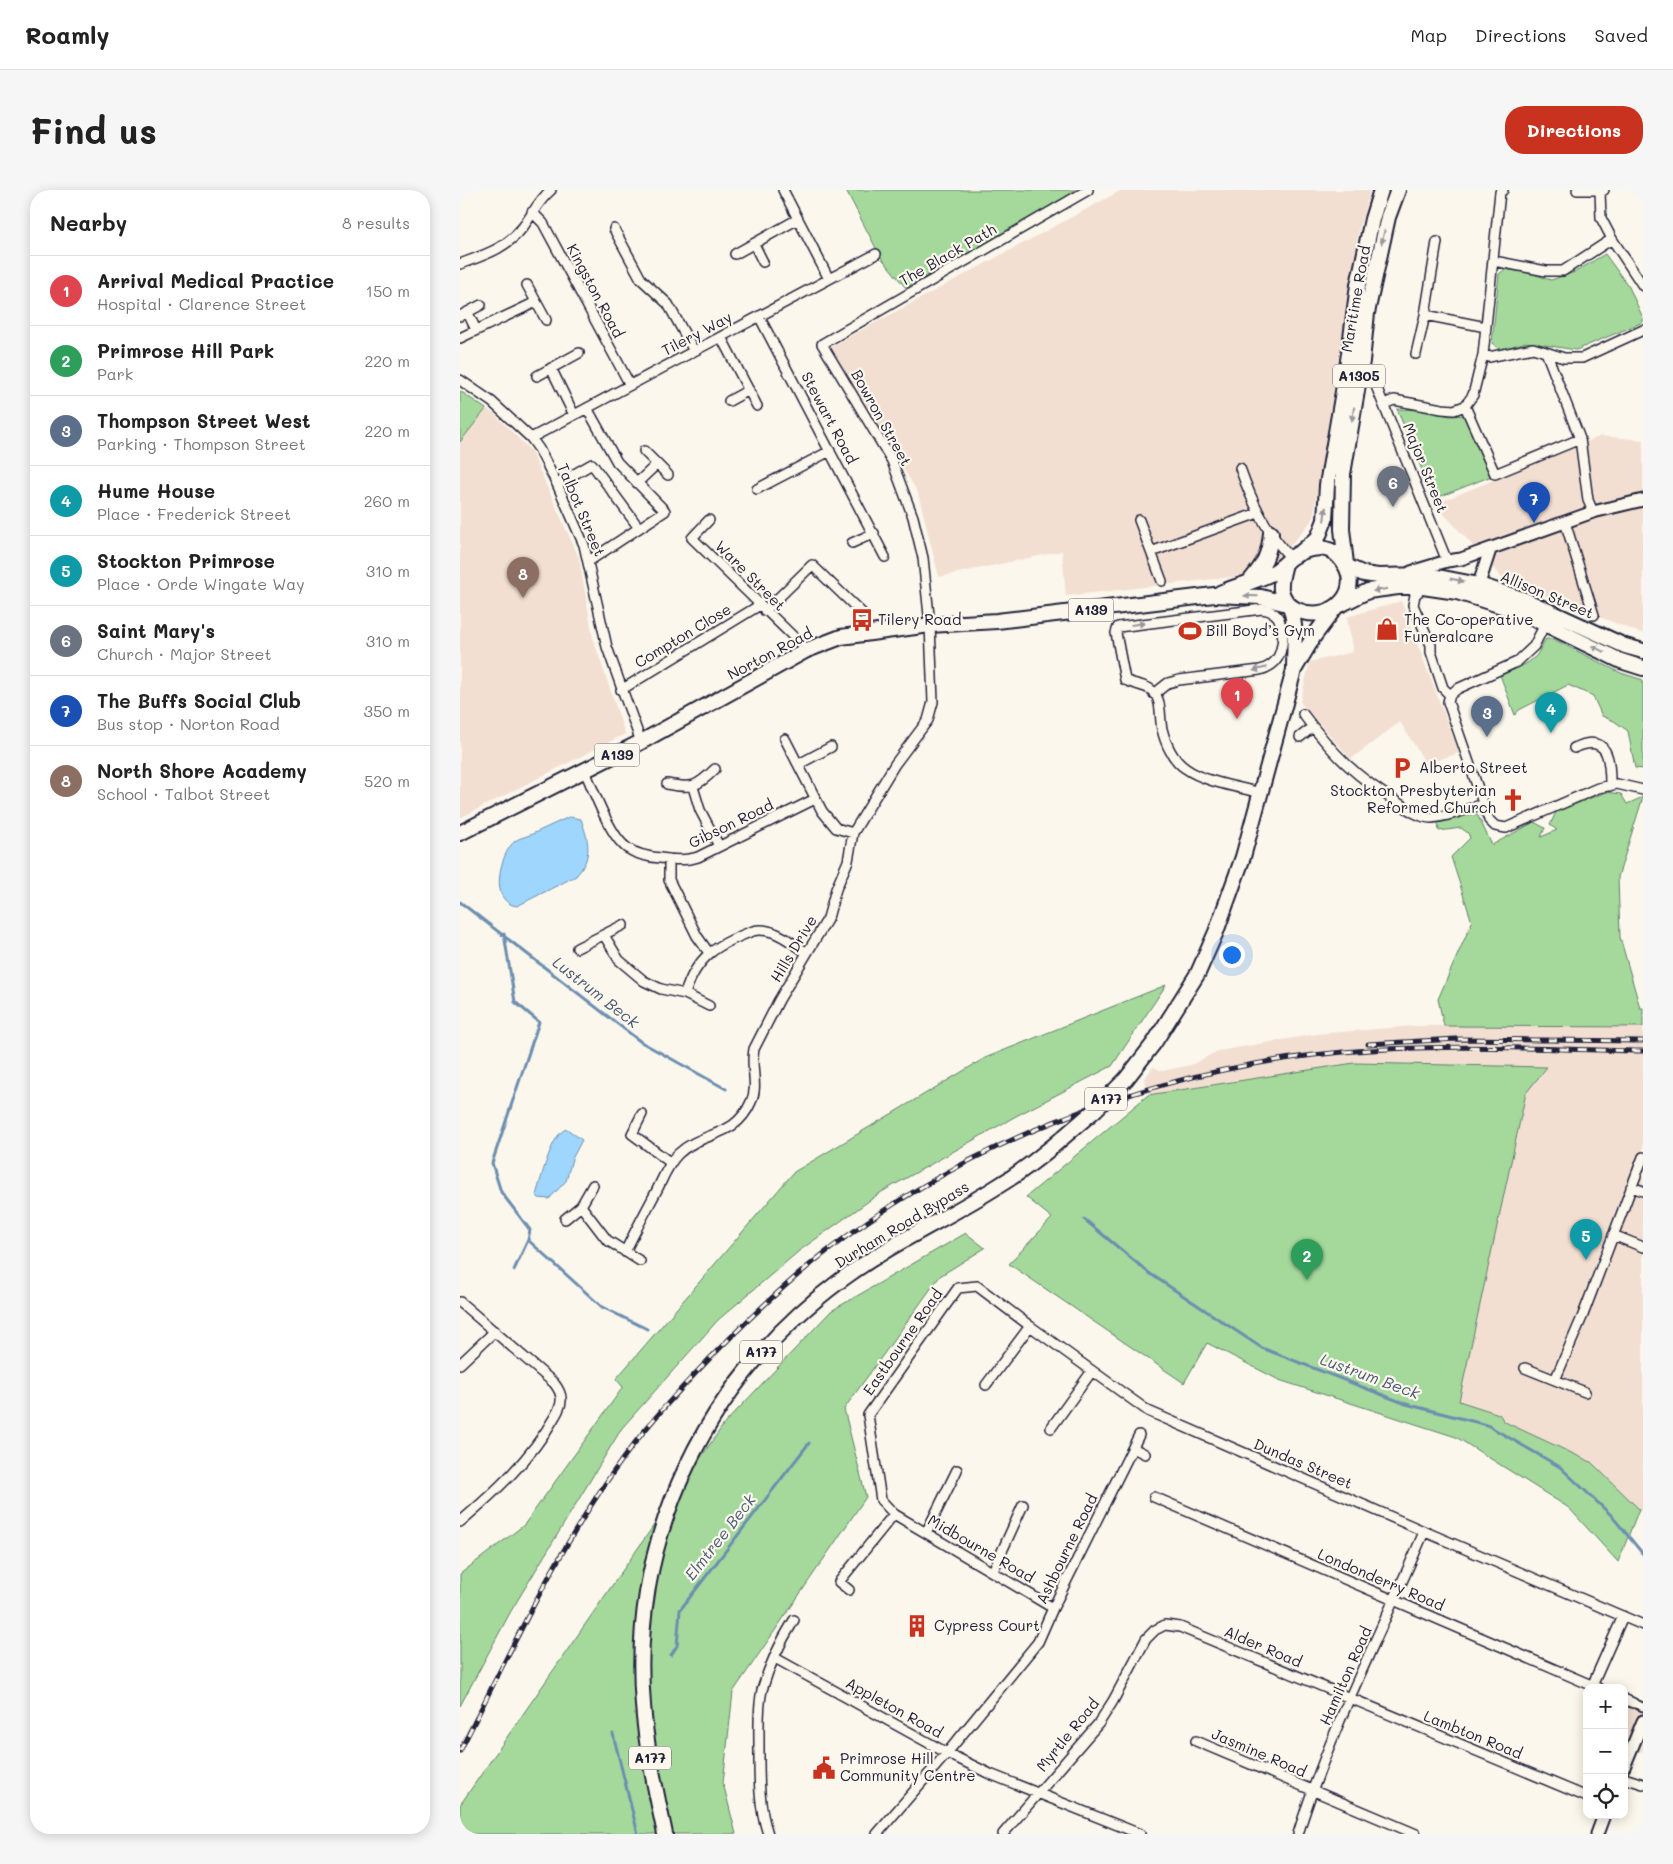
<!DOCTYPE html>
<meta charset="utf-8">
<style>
:root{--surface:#fff;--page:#f6f6f6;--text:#222;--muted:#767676;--line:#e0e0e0;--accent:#c8321e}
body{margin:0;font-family:Mali,sans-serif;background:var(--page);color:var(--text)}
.controls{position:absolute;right:15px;bottom:15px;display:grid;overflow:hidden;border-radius:10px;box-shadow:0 2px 12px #0003}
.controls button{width:45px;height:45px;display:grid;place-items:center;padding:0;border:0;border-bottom:1px solid var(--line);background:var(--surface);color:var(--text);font:25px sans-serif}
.you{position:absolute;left:771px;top:764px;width:18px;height:18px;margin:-12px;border:4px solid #fff;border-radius:50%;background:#1a73e8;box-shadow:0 0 0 8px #1a73e833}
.badge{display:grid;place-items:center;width:32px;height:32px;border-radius:50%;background:var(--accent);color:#fff;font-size:16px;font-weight:700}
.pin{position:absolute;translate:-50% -41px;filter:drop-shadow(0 1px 2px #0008)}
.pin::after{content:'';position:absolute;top:26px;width:18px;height:15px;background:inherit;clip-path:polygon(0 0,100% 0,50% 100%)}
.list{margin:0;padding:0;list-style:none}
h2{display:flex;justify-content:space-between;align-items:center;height:65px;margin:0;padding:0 20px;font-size:21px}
h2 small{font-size:16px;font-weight:400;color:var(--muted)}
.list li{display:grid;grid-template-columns:32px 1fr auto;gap:15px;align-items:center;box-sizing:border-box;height:70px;padding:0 20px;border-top:1px solid var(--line)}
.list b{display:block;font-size:19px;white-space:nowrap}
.list p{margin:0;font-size:16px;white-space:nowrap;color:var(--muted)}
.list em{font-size:16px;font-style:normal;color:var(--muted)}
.icon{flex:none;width:28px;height:28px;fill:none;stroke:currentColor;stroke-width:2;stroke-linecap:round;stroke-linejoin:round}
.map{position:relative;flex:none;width:1183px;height:1644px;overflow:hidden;border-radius:20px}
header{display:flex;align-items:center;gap:30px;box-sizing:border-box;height:70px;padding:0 25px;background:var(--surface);border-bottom:1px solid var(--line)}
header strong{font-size:24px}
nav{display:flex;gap:28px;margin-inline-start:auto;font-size:18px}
.intro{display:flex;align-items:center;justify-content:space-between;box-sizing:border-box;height:120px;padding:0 30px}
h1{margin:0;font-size:35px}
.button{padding:12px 22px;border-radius:20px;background:var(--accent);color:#fff;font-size:18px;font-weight:700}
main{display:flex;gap:30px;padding:0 30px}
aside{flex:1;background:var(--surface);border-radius:20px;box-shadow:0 2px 12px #0003}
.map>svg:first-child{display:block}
.built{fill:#f2dfd2}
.green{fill:#a4d99b;stroke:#637e6b}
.water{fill:#9fd6fe;stroke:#6d8eb0}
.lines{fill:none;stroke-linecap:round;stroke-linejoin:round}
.stream{stroke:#6d8eb0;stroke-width:3}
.pedestrian-casing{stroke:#22223b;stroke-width:11}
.minor-casing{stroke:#22223b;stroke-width:12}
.tertiary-casing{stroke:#22223b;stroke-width:15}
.primary-casing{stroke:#22223b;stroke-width:18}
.pedestrian{stroke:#fbf7ec;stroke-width:7}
.minor{stroke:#fbf7ec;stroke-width:9}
.tertiary{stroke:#fbf7ec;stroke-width:11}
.primary{stroke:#fbf7ec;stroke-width:14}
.rail-casing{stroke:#22223b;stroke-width:5}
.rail{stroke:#fbf7ec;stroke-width:3;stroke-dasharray:9;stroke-linecap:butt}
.primary-bridge-casing{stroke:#22223b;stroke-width:18;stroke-linecap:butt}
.primary-bridge{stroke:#fbf7ec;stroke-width:14}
.oneway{fill:#99979c}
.labels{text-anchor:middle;stroke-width:4.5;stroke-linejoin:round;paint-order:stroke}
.shield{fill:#fbf7ec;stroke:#636270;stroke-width:1}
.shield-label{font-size:14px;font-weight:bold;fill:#22223b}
.street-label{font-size:15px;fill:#22223b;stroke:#fbf7ec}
.poi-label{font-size:15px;fill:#22223b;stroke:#fbf7ec;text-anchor:start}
.water-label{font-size:16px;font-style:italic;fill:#485876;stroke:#fbf7ec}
</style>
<header>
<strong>Roamly</strong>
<nav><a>Map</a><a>Directions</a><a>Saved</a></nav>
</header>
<div class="intro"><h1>Find us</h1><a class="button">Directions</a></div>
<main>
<aside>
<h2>Nearby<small>8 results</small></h2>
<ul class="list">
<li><span class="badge" style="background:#e0444e">1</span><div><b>Arrival Medical Practice</b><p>Hospital · Clarence Street</p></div><em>150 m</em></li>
<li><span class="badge" style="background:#2e9e5b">2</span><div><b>Primrose Hill Park</b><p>Park</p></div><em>220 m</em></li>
<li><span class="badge" style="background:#5c6f8a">3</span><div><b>Thompson Street West</b><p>Parking · Thompson Street</p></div><em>220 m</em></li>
<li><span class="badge" style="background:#0f9aa8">4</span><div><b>Hume House</b><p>Place · Frederick Street</p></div><em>260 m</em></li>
<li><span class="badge" style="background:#0f9aa8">5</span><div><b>Stockton Primrose</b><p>Place · Orde Wingate Way</p></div><em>310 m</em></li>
<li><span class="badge" style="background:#6b7280">6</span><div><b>Saint Mary's</b><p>Church · Major Street</p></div><em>310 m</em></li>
<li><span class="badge" style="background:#1a4fb4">7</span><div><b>The Buffs Social Club</b><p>Bus stop · Norton Road</p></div><em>350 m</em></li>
<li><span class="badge" style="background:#8d6e63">8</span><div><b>North Shore Academy</b><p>School · Talbot Street</p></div><em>520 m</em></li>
</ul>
</aside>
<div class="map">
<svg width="1183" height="1644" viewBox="0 0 1183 1644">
<rect width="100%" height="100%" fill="#fbf7ec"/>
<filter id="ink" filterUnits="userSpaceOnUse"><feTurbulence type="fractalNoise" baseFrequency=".02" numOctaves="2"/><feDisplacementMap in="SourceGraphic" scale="10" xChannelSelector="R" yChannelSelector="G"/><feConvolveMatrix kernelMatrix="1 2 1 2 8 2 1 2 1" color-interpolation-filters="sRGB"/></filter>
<g filter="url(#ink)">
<path class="built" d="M662 0H910L899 39 853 329 807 383 606 406 602 361 479 387 458 303 370 157Z
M26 219 33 223 71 261 119 368 133 448 165 544 0 628V252Z
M1141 246 1183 250V444L1043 389 975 314Z
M941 411 999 563 966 574 940 532 891 569 840 512 850 472 893 462 887 427Z
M1079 835 1183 837V1323L1131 1272 1049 1234 1044 1231 1039 1224 999 1211 1066 903 1086 877 894 873 688 905 684 889 693 877 702 881 731 875 758 861 857 844 953 836Z
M1164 1511 1183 1520V1562L1164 1559Z"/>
<path class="green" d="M386 0H619L446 98 420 66Z
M1145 64 1169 97 1183 128V132L1116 160 1066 152 1040 160 1032 153 1039 84 1045 79 1073 84 1091 90 1115 82Z
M0 201 26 219 0 252Z
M937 219 961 220 990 226 1007 225 1034 285 974 309Z
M1086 449H1093L1161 483 1183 490V579L1175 578 1168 541 1154 531 1142 526 1133 506 1108 495 1059 520 1055 525 1040 485C1053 480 1066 476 1076 466 1080 461 1082 454 1086 449Z
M1146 602 1161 604 1167 614 1183 607 1158 687 1160 747 1180 818H1183V837L984 836 978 809 1012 732 991 667 1010 648 1008 643 1001 638 979 641 978 633C989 629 1007 620 1018 626L1032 655 1074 632 1085 638 1081 647 1097 640 1090 635 1096 622Z
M706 795 652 876 556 926 420 1003 339 1061 258 1130 162 1238 51 1421 0 1516V1384L64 1335 163 1197 156 1189 334 982 525 868Z
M894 873 1087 877 1066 903 999 1211 1039 1224 1044 1231 1049 1234 1131 1272 1179 1319 1158 1372 1109 1318 996 1247 819 1190 747 1153 724 1193 549 1074 592 1028 566 1007 688 905Z
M506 1043 525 1058 480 1086 384 1219 406 1307 273 1502 263 1593 276 1644H0V1615L264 1234 371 1121Z"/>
<path class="water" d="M109 627 121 629C129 652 133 667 116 686L57 716C28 713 40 663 55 651 59 648 65 647 70 645 83 639 96 633 109 627Z
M107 939 122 950 112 969 106 991 89 1009 79 1008 76 1005C81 990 92 941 107 939Z"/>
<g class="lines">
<path class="stream" d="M0 712 181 852 266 899
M44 744 55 812 79 832 32 973 41 1002 70 1040 68 1050 54 1080
M624 1029 689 1083 802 1158 946 1214 1027 1235 1100 1277 1151 1325 1183 1364
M68 1050 142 1117 187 1139
M211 1465 217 1456 220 1420 349 1253
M153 1544 178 1644"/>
<defs>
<path id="pedestrian" d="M1173 1513 1183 1517"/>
<path id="minor" d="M323 0 369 89
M1117 0H1144
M1140 1 1141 28 1152 49 1183 96
M72 22 83 33 170 195
M154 39 181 89 208 114 234 161
M294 54 303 72
M275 64 338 29
M1034 71 1086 81H1103L1152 49
M0 74C24 65 46 59 63 37 72 25 78 11 91 0
M67 95 86 130
M8 123 16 140
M965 125 1026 137
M0 126 21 115
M299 126 425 367
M261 147 297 216
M0 148 76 112
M1086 162 1120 249 1128 310 1133 322
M956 164 965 125 977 52
M1023 165 1029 167 1073 158 1104 168H1122L1183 140
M91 178 114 225
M77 186 119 163
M0 190 32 212 71 248 79 259 97 294 124 355 147 457 181 552
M916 196 987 371
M269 211 289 200
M924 214 934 210 982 219 994 220 1005 216
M1005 216 1013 205 1023 165 1040 2 1043 0
M1005 216 1035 284 1120 249
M127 218 157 272 205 321 129 371
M71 248 416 64
M184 261 208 285
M780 278C792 312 806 342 831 368
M177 293 197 274
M97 294 132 274 179 338
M297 299 370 261
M249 330 232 348 347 460
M679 330 702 391
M1105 332 1134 425
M392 353 414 343
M691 362 798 323
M963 397 955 405 953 415 971 455V462L983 498 990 505 988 512 1029 630 1035 636 1046 638 1138 598 1157 594 1183 600
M305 421 352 375 402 423
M161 500 300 415
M694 504 708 493 719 490 800 480C804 479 808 477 811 475 823 467 825 445 820 432 818 424 810 420 802 419L658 437 656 443 665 490C673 494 683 495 690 499 703 507 699 527 702 539 705 553 713 570 725 578 744 592 778 597 802 603
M990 505 997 499 1057 472 1074 456 1085 434
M843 524C874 565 896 587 940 614 949 620 961 628 971 628 989 627 1007 619 1023 614
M840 547 853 537
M325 549 362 621 376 638 393 643
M1114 558C1149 542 1150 570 1150 596
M339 574 371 557
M125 581C134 602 150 646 167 658 177 665 189 667 200 668 213 670 226 671 238 667L355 609
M207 594C232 599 237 597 255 579
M233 597 240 620 259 656
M209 669V690L237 746 249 763
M144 745 159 770 184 791 201 799 225 804 249 816
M117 758 163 735
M225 804C236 766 258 754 293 741 313 736 332 753 347 763
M182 924 172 944 211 973
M1171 997 1183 1001
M121 1016 147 1050 180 1071
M105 1029 121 1016 133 995
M1153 1045 1183 1057
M165 1062C175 1041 186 1021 197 1000 203 988 208 974 218 964 243 940 275 949 291 912 299 896 290 877 294 859L319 810 368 728 376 699 388 671 393 643 435 574 468 530 473 512 470 435 463 368 453 327 432 271 362 154 628 0
M0 1112 94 1193C98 1198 102 1204 101 1211 101 1217 97 1223 94 1228 71 1269 35 1302 0 1332
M0 1174 35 1141
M1065 1178 1125 1202
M1095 1190 1123 1125 1183 967
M526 1195 570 1136
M591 1238 632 1181
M673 1258 685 1264
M694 1307 1138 1498
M466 1343 497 1280
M533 1381 563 1315
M389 1400 379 1392 434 1324
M593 1418 434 1324 421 1310 408 1225 498 1098 517 1096 570 1136 688 1221 961 1340 1183 1435
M315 1468 487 1563 530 1584 680 1644
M1132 1496 1163 1426
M1164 1509 1173 1513
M736 1551 956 1644
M1164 1588 1183 1594
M308 1644C298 1615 299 1583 299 1553 299 1536 298 1517 302 1500 309 1476 321 1451 334 1430
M417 1644 487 1563 578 1452 593 1418 679 1245
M543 1644 639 1533 653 1511 686 1449 695 1440 705 1435 720 1437 1127 1607
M838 1644C870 1540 921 1442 964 1342"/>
<path id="tertiary" d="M951 382 987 371 1001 369 1133 322 1183 310
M1016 403 1030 360
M1164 1577 1183 1531
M1137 1644 1144 1625"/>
<path id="primary" d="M840 363 858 348 865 330 867 295 887 178 898 95 912 29 921 0
M886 374 882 339 883 284 902 171 907 123 928 27 938 0
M888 377 904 384 918 386 968 385 1019 395 1065 410 1165 456 1183 461
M790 391C804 374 809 366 811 343
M760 403C776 396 794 392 810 384 818 381 824 374 831 368 845 358 867 353 879 367 908 398 873 435 837 420 829 416 823 410 821 400 820 391 823 382 825 374
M880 415 908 401 938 397H963L997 402 1058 421 1161 471 1183 478
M830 416C837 437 834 458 834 480
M0 643 181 552 347 460 381 447 470 435 537 431 754 405 801 407 827 414
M694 853 738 783 756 742 783 667 834 480 854 446 875 418
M205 1644C196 1601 186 1558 183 1515 169 1347 247 1189 381 1090 430 1054 484 1030 535 998 555 986 574 972 592 957"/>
</defs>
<use href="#pedestrian" class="pedestrian-casing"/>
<use href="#minor" class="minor-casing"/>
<use href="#tertiary" class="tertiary-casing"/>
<use href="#primary" class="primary-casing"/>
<use href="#pedestrian" class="pedestrian"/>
<use href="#minor" class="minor"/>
<use href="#tertiary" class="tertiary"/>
<use href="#primary" class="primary"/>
<defs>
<path id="rail" d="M908 854 996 849 1183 851
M0 1561C50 1462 98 1357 164 1267 195 1225 231 1187 268 1150 298 1120 329 1091 362 1065 502 955 678 886 854 865 961 852 1075 859 1183 861"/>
</defs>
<use href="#rail" class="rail-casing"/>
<use href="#rail" class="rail"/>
<defs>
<path id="primary-bridge" d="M592 957 635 920 666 889 694 853"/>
</defs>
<use href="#primary-bridge" class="primary-bridge-casing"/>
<use href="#primary-bridge" class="primary-bridge"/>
</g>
<defs><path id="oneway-solid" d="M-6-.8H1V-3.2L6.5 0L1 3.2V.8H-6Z" transform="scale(1.25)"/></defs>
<g class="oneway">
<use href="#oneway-solid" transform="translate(923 47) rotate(103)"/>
<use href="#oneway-solid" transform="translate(893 224) rotate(99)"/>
<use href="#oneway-solid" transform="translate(865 324) rotate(-83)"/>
<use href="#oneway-solid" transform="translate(997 390) rotate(12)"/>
<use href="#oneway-solid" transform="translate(920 400) rotate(171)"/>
<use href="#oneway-solid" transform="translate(791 406) rotate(-178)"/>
<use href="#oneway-solid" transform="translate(678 434) rotate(-7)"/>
<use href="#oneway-solid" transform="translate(1138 459) rotate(-154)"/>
<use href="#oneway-solid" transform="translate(800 479) rotate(166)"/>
</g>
</g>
<defs>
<symbol id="bus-bare" viewBox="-9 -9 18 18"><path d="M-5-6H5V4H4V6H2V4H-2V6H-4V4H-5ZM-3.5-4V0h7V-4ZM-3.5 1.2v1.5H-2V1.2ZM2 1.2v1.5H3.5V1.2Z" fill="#c8321e" stroke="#fbf7ec" stroke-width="2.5" paint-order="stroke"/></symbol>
<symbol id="shop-bare" viewBox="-9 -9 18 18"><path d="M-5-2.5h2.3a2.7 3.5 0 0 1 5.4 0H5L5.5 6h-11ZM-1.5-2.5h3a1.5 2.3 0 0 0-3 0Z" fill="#c8321e" stroke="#fbf7ec" stroke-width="2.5" paint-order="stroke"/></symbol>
<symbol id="stadium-bare" viewBox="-9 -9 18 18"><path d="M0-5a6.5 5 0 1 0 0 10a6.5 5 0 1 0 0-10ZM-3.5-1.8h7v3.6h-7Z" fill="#c8321e" stroke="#fbf7ec" stroke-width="2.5" paint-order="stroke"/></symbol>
<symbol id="parking-bare" viewBox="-9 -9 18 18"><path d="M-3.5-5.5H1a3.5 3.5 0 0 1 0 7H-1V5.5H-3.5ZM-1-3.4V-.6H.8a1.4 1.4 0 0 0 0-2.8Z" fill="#c8321e" stroke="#fbf7ec" stroke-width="2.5" paint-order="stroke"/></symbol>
<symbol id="church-bare" viewBox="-9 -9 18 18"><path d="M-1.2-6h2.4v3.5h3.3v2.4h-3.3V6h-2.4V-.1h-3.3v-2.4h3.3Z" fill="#c8321e" stroke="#fbf7ec" stroke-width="2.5" paint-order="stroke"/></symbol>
<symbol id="building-bare" viewBox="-9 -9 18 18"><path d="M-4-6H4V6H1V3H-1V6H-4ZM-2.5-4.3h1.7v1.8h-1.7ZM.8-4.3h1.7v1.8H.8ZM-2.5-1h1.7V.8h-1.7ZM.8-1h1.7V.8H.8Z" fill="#c8321e" stroke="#fbf7ec" stroke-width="2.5" paint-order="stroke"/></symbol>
<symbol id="civic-bare" viewBox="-9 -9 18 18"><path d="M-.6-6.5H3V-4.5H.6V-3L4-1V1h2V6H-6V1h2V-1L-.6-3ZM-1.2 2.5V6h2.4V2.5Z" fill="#c8321e" stroke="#fbf7ec" stroke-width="2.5" paint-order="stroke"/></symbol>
</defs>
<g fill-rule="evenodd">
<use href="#bus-bare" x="386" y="414" width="32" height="32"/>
<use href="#shop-bare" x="911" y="423" width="32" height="32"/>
<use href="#stadium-bare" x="714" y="425" width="32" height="32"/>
<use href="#parking-bare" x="926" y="562" width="32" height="32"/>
<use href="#church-bare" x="1037" y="594" width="32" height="32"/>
<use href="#building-bare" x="441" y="1420" width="32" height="32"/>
<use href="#civic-bare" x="348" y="1562" width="32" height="32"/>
</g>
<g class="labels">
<g class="shield">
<rect x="873" y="174.5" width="52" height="23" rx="4"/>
<rect x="608.5" y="408.5" width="45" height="23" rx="4"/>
<rect x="134.5" y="553.5" width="45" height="23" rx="4"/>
<rect x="625" y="897.5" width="42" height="23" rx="4"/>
<rect x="280" y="1150.5" width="42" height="23" rx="4"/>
<rect x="169" y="1556.5" width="42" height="23" rx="4"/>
</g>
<g class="shield-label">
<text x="899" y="191">A1305</text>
<text x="631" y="425">A139</text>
<text x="157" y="570">A139</text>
<text x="646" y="914">A177</text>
<text x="301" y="1167">A177</text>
<text x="190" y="1573">A177</text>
</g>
<g class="street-label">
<text transform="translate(488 65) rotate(-30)" y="5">The Black Path</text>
<text transform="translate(135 101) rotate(62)" y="5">Kingston Road</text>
<text transform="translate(896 109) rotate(-80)" y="5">Maritime Road</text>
<text transform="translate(237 144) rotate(-28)" y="5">Tilery Way</text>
<text transform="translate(369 228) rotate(62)" y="5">Stewart Road</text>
<text transform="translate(421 228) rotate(61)" y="5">Bowron Street</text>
<text transform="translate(965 278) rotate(68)" y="5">Major Street</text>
<text transform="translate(121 320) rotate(67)" y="5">Talbot Street</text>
<text transform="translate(290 386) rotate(45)" y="5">Ware Street</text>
<text transform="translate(1087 405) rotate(23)" y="5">Allison Street</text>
<text transform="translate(223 446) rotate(-31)" y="5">Compton Close</text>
<text transform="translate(310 464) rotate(-28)" y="5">Norton Road</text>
<text transform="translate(271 634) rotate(-26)" y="5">Gibson Road</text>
<text transform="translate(334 759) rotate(-59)" y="5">Hills Drive</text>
<text transform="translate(442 1035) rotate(-31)" y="5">Durham Road Bypass</text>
<text transform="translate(443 1152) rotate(-55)" y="5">Eastbourne Road</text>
<text transform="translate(843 1274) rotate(23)" y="5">Dundas Street</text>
<text transform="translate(521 1359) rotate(30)" y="5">Midbourne Road</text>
<text transform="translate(607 1359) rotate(-64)" y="5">Ashbourne Road</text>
<text transform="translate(921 1390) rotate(23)" y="5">Londonderry Road</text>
<text transform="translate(803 1457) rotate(23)" y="5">Alder Road</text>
<text transform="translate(886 1486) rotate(-66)" y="5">Hamilton Road</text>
<text transform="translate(434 1518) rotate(29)" y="5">Appleton Road</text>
<text transform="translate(608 1545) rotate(-51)" y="5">Myrtle Road</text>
<text transform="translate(1013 1545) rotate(22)" y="5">Lambton Road</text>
<text transform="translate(799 1563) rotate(23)" y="5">Jasmine Road</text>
</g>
<g class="poi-label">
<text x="418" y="435">Tilery Road</text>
<text x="944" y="435">The Co-operative<tspan x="944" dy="17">Funeralcare</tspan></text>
<text x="746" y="446">Bill Boyd’s Gym</text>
<text x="959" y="583">Alberto Street</text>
<text x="1036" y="606" text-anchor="end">Stockton Presbyterian<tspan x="1036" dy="17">Reformed Church</tspan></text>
<text x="474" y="1441">Cypress Court</text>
<text x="380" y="1574">Primrose Hill<tspan x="380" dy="17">Community Centre</tspan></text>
</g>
<g class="water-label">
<text transform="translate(136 802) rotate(38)" y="6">Lustrum Beck</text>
<text transform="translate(910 1186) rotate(20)" y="6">Lustrum Beck</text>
<text transform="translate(260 1347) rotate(-52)" y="6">Elmtree Beck</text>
</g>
</g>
</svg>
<div class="controls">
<button>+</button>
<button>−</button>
<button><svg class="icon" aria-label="locate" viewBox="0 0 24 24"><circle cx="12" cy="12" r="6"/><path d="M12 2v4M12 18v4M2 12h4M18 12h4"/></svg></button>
</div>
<div class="you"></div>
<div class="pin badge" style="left:777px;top:529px;background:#e0444e">1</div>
<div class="pin badge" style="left:847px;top:1090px;background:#2e9e5b">2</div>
<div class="pin badge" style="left:1027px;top:547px;background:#5c6f8a">3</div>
<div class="pin badge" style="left:1091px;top:543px;background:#0f9aa8">4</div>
<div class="pin badge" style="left:1126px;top:1070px;background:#0f9aa8">5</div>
<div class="pin badge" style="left:933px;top:317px;background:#6b7280">6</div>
<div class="pin badge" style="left:1074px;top:333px;background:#1a4fb4">7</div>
<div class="pin badge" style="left:63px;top:408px;background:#8d6e63">8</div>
</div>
</main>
